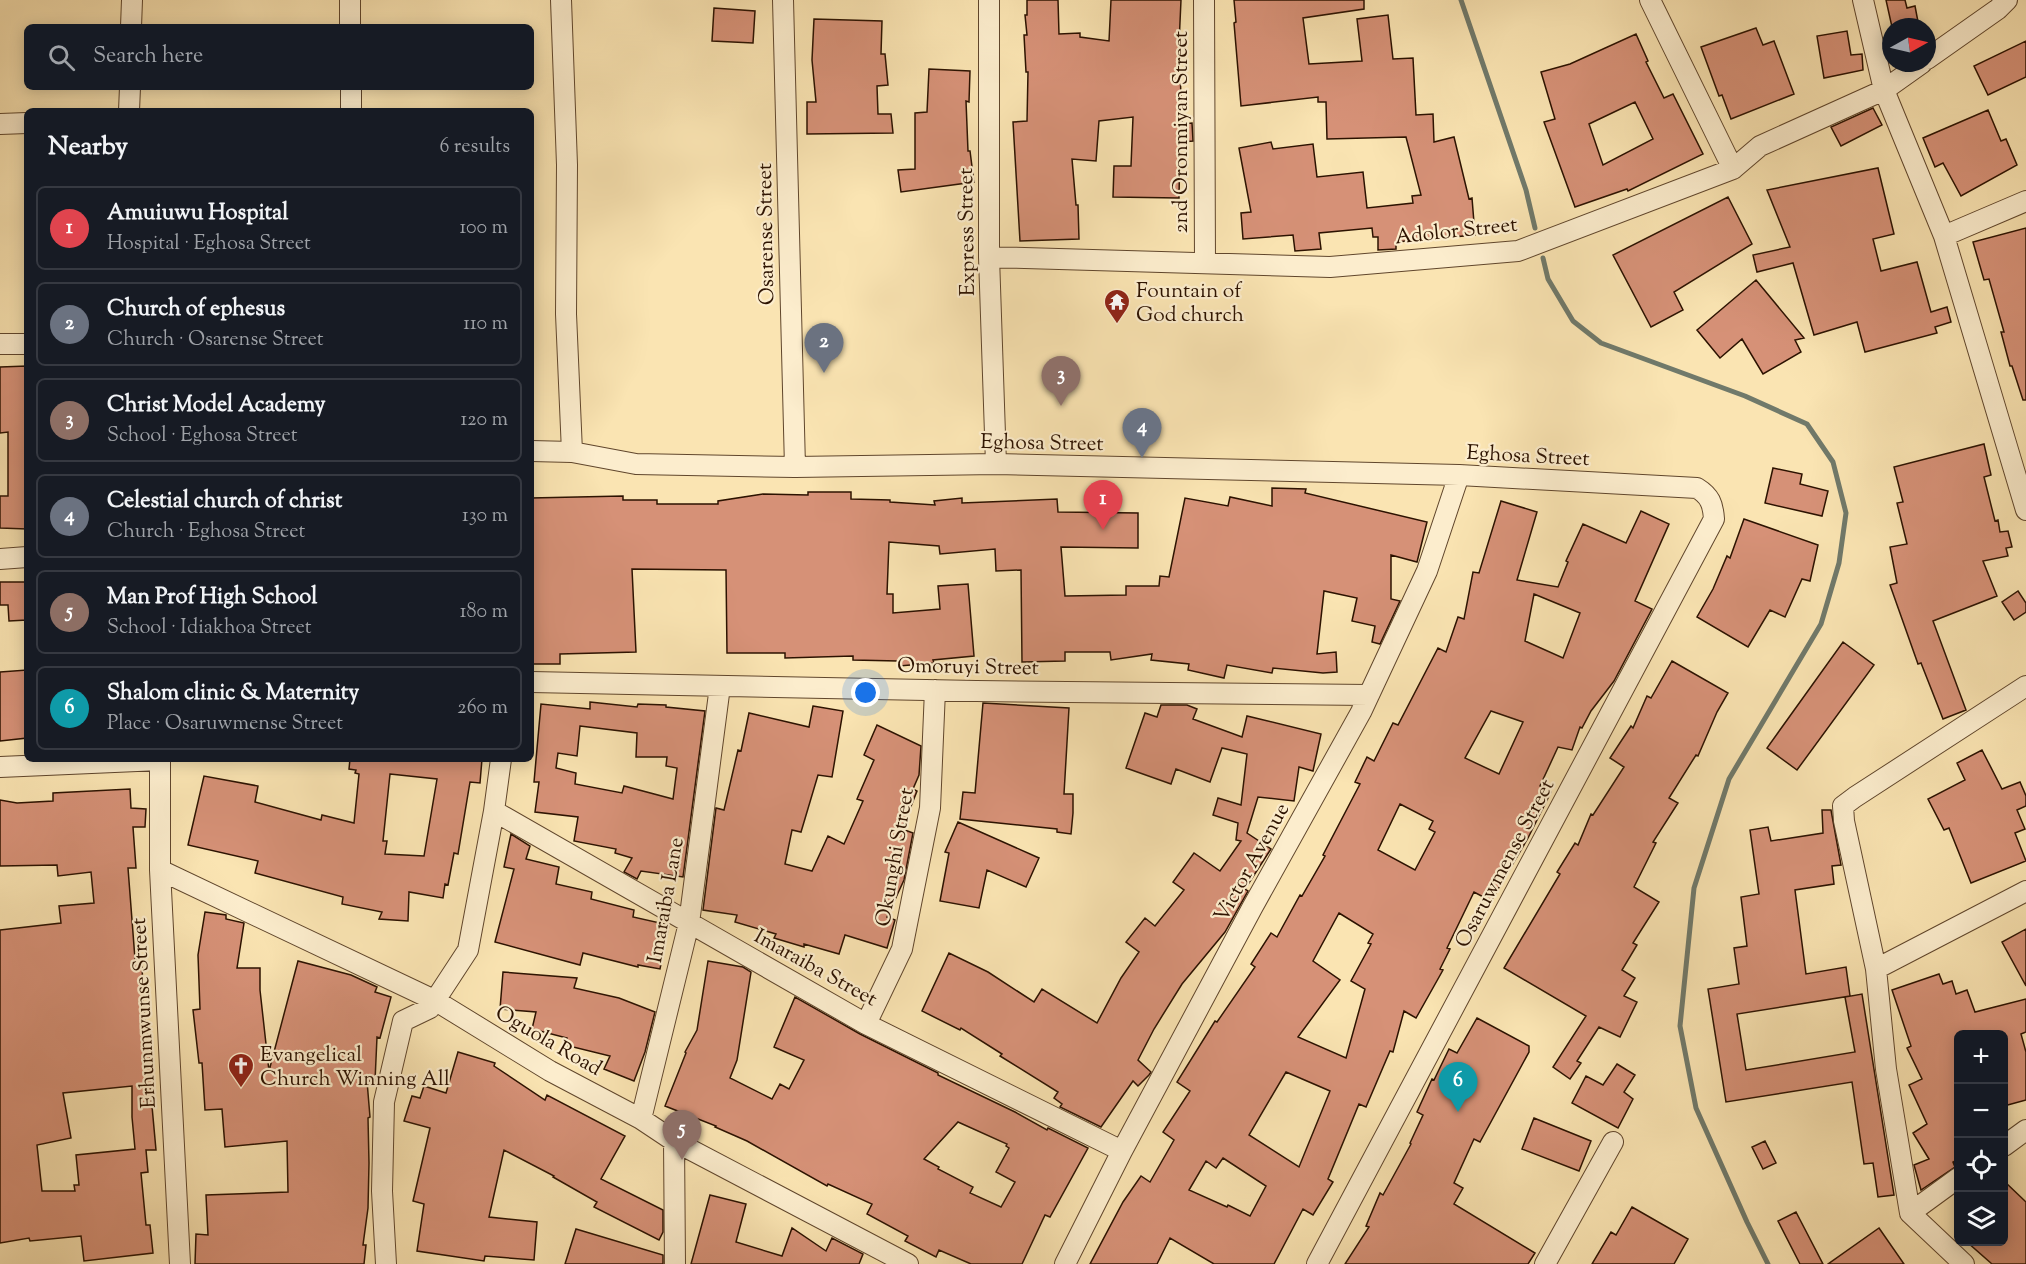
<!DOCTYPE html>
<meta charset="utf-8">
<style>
:root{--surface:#171b24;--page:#242831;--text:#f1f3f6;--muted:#9ea1a6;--line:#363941;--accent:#0f766e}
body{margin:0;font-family:"Sorts Mill Goudy",serif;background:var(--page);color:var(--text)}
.controls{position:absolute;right:18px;bottom:18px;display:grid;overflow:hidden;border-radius:9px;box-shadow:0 3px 15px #0003}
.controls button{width:54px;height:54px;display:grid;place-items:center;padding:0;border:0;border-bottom:2px solid var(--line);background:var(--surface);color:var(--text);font:30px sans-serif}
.compass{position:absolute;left:1882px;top:18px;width:54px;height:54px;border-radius:50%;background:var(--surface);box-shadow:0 3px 15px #0003;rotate:82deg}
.you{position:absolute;left:866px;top:693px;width:21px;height:21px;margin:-15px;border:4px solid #fff;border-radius:50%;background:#1a73e8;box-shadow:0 0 0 9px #1a73e833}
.badge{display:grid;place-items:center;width:39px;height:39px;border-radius:50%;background:var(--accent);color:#fff;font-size:20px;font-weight:700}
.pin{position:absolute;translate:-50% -50px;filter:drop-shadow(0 2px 3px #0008)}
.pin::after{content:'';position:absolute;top:32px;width:21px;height:18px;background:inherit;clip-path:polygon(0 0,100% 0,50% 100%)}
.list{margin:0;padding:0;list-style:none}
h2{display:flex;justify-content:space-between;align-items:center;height:78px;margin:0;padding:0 24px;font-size:26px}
h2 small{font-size:20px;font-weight:400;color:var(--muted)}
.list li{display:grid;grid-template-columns:39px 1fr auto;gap:18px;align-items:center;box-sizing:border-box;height:84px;margin:0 12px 12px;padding:0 12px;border:2px solid var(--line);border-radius:9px}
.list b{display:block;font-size:22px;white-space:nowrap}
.list p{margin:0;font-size:20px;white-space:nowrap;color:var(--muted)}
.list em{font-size:20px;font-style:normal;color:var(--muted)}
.icon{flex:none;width:33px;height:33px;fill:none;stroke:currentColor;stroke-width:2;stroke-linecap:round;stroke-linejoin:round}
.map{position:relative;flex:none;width:2026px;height:1264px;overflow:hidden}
.search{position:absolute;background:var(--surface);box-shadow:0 3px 15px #0003;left:24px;top:24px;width:510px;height:66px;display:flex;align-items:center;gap:15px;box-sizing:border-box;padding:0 21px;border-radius:9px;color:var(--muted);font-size:22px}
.panel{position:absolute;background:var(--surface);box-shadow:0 3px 15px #0003;left:24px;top:108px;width:510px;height:654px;border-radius:9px}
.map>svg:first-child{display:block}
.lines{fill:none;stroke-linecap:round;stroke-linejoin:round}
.stream{stroke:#70796a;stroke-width:5}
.building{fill:#d69177;stroke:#2c1200;stroke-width:1.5;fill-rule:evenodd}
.street-casing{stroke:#60462c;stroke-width:22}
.street{stroke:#fcedcd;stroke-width:20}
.labels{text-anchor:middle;stroke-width:4.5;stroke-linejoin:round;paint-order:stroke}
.street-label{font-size:21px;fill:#2c1200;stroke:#fcedcd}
.poi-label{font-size:21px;fill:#2c1200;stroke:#fcedcd;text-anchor:start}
</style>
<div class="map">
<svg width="2026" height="1264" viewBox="0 0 2026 1264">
<rect width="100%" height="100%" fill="#fae4b2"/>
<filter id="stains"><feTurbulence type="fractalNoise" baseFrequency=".00333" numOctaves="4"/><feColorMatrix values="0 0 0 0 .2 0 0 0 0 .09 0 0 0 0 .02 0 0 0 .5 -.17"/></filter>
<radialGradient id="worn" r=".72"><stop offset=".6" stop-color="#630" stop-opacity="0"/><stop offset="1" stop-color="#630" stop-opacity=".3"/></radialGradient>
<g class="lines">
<path class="stream" d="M1461 0 1526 190 1535 228
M1543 258 1548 279 1573 321 1601 343 1745 396 1807 424 1833 462 1846 513 1839 563 1821 624 1729 779 1694 888 1680 1026 1696 1108 1747 1222 1768 1264"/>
</g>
<path class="building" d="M1027 0H1058L1059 34 1080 33V37L1109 41 1111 0H1181L1179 44 1182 124 1192 123 1193 141 1180 142 1179 198 1113 197 1114 166H1131L1133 117 1099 121 1096 161 1072 159 1076 205H1078L1079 239 1020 241 1013 122 1027 121 1028 72H1026L1024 35H1027L1025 15H1027Z
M1234 0H1364V9L1303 18 1309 64 1362 61 1357 19 1388 15 1393 59 1413 58 1416 115 1433 114 1434 142 1454 137 1469 199 1472 198 1475 235 1396 242V249L1378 250V237H1373L1372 228 1319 233 1321 249 1295 251 1293 235 1243 239 1241 213 1251 212 1239 148 1271 142 1273 149 1313 144 1317 177 1363 172 1367 208 1413 203 1412 196 1421 195 1406 137 1327 139 1326 102H1318V97L1241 106 1234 23 1236 22Z
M1886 0H1905L1907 8 1915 6 1919 27H1892Z
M714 8 755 11 753 43 712 41Z
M814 19 882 21 881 54H885L888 85 877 86 878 114H891L893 133 807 134V102H816L812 60Z
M1756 28 1763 45 1774 41 1794 94 1731 119 1722 95 1719 96 1701 47Z
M1847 31 1851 55 1862 54 1863 70 1824 78 1817 36Z
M1636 34 1648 61 1646 62 1664 98 1673 94 1703 154 1628 191 1627 189 1575 207 1544 122 1555 119 1541 72 1570 64ZM1635 102 1653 139 1603 165 1589 124Z
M2026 41V77L1988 95 1974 66Z
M929 69 970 71 969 102 966 101 968 151H970L974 182 901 192 898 170 915 169V113L927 112Z
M1873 108 1882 125 1841 146 1831 127Z
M1988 110 2001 141 2006 139 2017 165 1961 196 1943 163 1935 167 1923 138Z
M1878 168 1894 234 1873 239 1881 271 1917 262 1931 312 1947 307 1951 322 1935 327 1937 333 1865 352 1857 322 1814 335 1793 263 1757 272 1753 255 1790 247 1767 190Z
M1728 197 1752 244 1674 292 1683 310 1651 327 1613 255Z
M2026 228V400H2023L2012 366H2010L2001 332H2004L1989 279 1984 280 1973 242Z
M1756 280 1804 338 1795 340 1801 352 1763 374 1742 339 1720 358 1697 330Z
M27 366V529L0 528V496H8V432L0 433V367Z
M1984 444 1991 475 1984 477 1995 521 1998 520 2000 532 2008 531 2012 547 2006 548 2008 556 1983 561 1997 596 1933 621 1966 710 1943 719 1921 663 1918 664 1890 585 1897 583 1890 547 1907 544 1897 503 1903 502 1894 467Z
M1773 468 1802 474 1800 484 1828 491 1822 516 1765 503Z
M1272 488 1306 489 1305 493 1427 522 1417 562 1391 555V599L1400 601 1380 644 1372 642 1375 626 1352 621 1357 598 1324 591 1317 654 1336 652 1337 672 1323 673 1273 668 1272 673 1227 665 1224 678 1188 670 1189 664 1151 660 1152 654 1111 660 1110 652H1065V661L1022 662 1021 570 996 571 995 549 940 554 939 546 889 542 887 594H893V613L940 609 938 586 968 584 974 656 933 660 934 663 899 666 898 661 853 660V656L785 658V653H727L726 570 632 569 636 652 560 654V664H531V498L623 496V500H657V504H718V501L763 494 808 495V492H851V499L890 500V502L935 505 934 501 962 498V503L1057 499 1058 512 1138 513V548L1061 547 1065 596 1126 595V586H1159L1160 576 1169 577 1185 498 1228 506 1230 497 1272 506Z
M1501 501 1537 512 1517 580 1558 587 1568 562 1566 561 1583 524 1626 543 1641 511 1669 524 1635 601 1652 609 1614 681 1591 711 1582 728 1580 727 1572 750 1558 747 1540 786 1551 792 1528 838 1491 901 1474 892 1447 948 1450 949 1440 969 1443 970 1416 1018 1404 1011 1393 1052 1390 1051 1366 1107 1359 1104 1328 1179 1333 1182 1313 1215 1303 1209 1274 1264H1214L1170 1238 1157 1264H1090L1123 1202 1141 1176 1150 1182 1174 1140 1163 1132 1190 1091 1177 1082 1215 1021 1217 1022 1255 967 1251 964 1271 933 1277 937 1300 895 1302 896 1325 856 1323 855 1360 784 1355 782 1367 757 1374 761 1393 723 1398 725 1438 648 1446 652 1458 617 1464 619 1473 572 1479 573ZM1534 594 1580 613 1563 658 1525 641ZM1491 711 1523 722 1499 774 1465 758ZM1400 804 1433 821 1429 829 1435 832 1415 870 1378 850ZM1339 913 1373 934 1368 943 1371 944 1351 981 1365 989 1346 1058 1298 1037 1340 980 1313 961ZM1286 1072 1330 1091 1299 1167 1249 1135ZM1223 1158 1266 1186 1250 1216 1228 1205 1227 1207 1189 1190 1206 1161 1216 1168Z
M1744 519 1818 545 1810 581 1802 579 1785 617 1770 610 1748 647 1697 617 1713 589 1727 556 1730 558Z
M0 582H27V620L9 621 8 605H0Z
M2018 591 2026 603V612L2014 620 2002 602Z
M1843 642 1874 665 1797 770 1767 748Z
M1672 661 1728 693 1717 712 1698 756 1696 755 1669 798 1678 803 1653 842 1656 843 1634 887 1659 902 1633 943 1637 945 1622 970 1635 978 1624 996 1637 1002 1620 1037 1599 1027 1577 1061 1581 1063 1570 1079 1553 1067 1586 1016 1504 968 1560 874 1557 872 1575 843 1578 845 1591 814 1593 815 1624 767 1610 758 1631 726 1633 728 1647 696 1651 698Z
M27 670V738L0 741V672Z
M590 702 637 707 638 704 666 705V707L705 711 683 877 641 871 637 879 624 872 632 858 615 853 616 849 574 841 578 817 535 812 539 782H534L541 704 590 709ZM580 726 637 733 636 757H667L666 766 677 768 673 799 624 786 622 793 575 784 576 773 556 768 558 753 577 756Z
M983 703 1069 708 1064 794H1073V813L1071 834 1057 832V829L960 819 963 792 975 793Z
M1161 705H1187L1197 709 1193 719 1242 737 1247 716 1321 734 1313 771 1299 767 1294 801 1258 797 1247 833 1271 849 1245 889 1248 891 1225 932 1182 984 1154 1029 1138 1060 1151 1072 1149 1075 1138 1086 1133 1081 1101 1127 1060 1107 1062 1104 1054 1098 1058 1092 1000 1056 1002 1054 961 1028 960 1030 922 1011 949 953 988 972 1034 1002 1042 989 1097 1023 1121 978 1139 952 1126 942 1145 918 1155 926 1184 890 1173 882 1194 853 1220 871 1241 841 1236 840 1238 823 1213 815 1218 798 1241 805 1247 754 1222 748 1210 782 1176 769 1171 784 1126 768 1145 713 1157 717Z
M813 706 843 711 832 777 818 775 801 832 792 830 785 864 812 871 828 836 844 844 863 801 857 799 874 760 864 755 877 725 921 746 919 775 913 789 917 791 902 829 913 833 904 880 887 917 895 920 887 948 845 935 839 954 804 944V947L774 938 776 934 735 922 737 915 703 910 716 808 724 810 738 750 741 751 749 713 809 727Z
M1982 750 2002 789 2020 782 2026 796V806L2017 810 2025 829 2015 833 2026 861 1971 883 1949 828 1944 830 1928 799 1965 780 1957 763Z
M350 759H482L480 783 470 782 458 854 454 853 448 885 445 884 443 898 409 892 408 921 379 919 382 912 342 904 343 897 255 873 258 861 188 845 204 776 258 786 255 802 321 820 322 815 354 823 359 774 355 773 356 770 349 769ZM390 774 437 779 424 856 385 854 387 841H383Z
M130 789 131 808 146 809 145 827H133L136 868H128L135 959H142L143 1001 153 1084H150L156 1150H146L148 1172 141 1173 146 1225H150L153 1253 84 1261 81 1236 30 1241 29 1238 0 1243V930L61 923 59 906 94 903 91 872 58 876 57 865 0 866V800L17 803 53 801V793ZM132 1086V1117L135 1149 76 1155 79 1185H74L75 1191H42L37 1145 71 1138 63 1093Z
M1822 810H1831L1841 865 1832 866 1834 884 1795 890 1806 974 1846 967 1850 996 1737 1014 1746 1070 1855 1052 1845 997 1862 994 1894 1195 1878 1197 1873 1163 1864 1164 1852 1082 1726 1102 1708 989 1739 984 1734 948 1747 946 1741 897 1759 894 1750 830 1768 827 1771 841 1823 833Z
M958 822 1039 858 1026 887 987 870 979 908 940 901 949 853 945 852Z
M511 834 530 846 526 859 559 867 556 884 592 892 591 899 634 910 633 917 669 925 660 969 638 965V967L583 953 580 965 495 942 514 869 504 867Z
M205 912 226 915V919L244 923 237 968H260V990L269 1071 298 961 351 975 377 987 375 992 391 997 380 1038 377 1037 375 1081H367L370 1117 368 1118 369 1163 368 1208 363 1245H366L364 1264H195L196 1234 208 1235 206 1195 288 1192 287 1141 225 1147 222 1109 205 1110 202 1063H199L193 1010 200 1009 198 955Z
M2026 929V986L2002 942Z
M708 961 743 967 751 972 737 1060 730 1078 772 1099 780 1084 789 1089 804 1060 774 1047 795 997 860 1034 938 1073V1075L1015 1112 1047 1130 1048 1128 1088 1148 1050 1217 1045 1215 1022 1264H971L939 1250 936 1257 905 1241 908 1236 867 1214 872 1204 828 1184 827 1186 747 1141 715 1127 716 1126 665 1106 686 1053 685 1052 697 1030ZM958 1122 1007 1144 1006 1146 1009 1148 996 1172 1015 1182 1001 1207 970 1193 973 1187 938 1169 939 1167 924 1159Z
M503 972 577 978 574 988 619 998 655 1012 645 1052 634 1081 604 1069 610 1056 565 1045 567 1038 532 1029 536 1012 500 1009Z
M1939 974 1943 984 1952 981 1956 994 1967 990 1975 1012 2026 999V1032L2021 1034 2026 1052V1100L2004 1106V1035H1959V1159L1953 1162 1955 1167 1921 1190 1914 1165 1929 1159 1913 1133 1927 1124 1909 1085 1922 1079 1907 1048 1911 1046 1892 990Z
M1477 1018 1529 1046V1052L1480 1142 1474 1139 1454 1183 1463 1188 1454 1204 1535 1253 1528 1264H1345L1369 1227 1366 1226 1380 1193 1383 1195 1411 1144 1410 1143 1423 1115 1417 1112 1432 1079 1434 1080 1449 1049 1457 1053Z
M458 1052 495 1063 494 1066 545 1100 547 1095 625 1136 601 1179 663 1210V1232L659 1240 594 1207 597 1202 553 1177 554 1176 504 1150 489 1217 537 1222 534 1260 485 1256 484 1261 417 1251 424 1204 413 1201 430 1128 404 1121 412 1096 420 1098 424 1086 446 1093Z
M1617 1064 1635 1075 1624 1092 1633 1099 1618 1128 1572 1103 1586 1076 1603 1085Z
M1534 1118 1591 1141 1579 1171 1522 1149Z
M1765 1141 1776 1163 1763 1169 1752 1147Z
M2004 1181 2026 1202V1264H1992L1967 1242H2004Z
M710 1195 746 1204 736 1242 782 1256 792 1228 826 1251 832 1238 863 1254 859 1264H691Z
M1632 1207 1688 1239 1674 1264H1592L1611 1232 1616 1235Z
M1796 1212 1823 1264H1800L1778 1221Z
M1879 1228 1904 1264H1828Z
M576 1229 663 1255V1264H565Z"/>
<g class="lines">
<defs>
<path id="street" d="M350 0V27
M561 0 567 165 566 314 572 452
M783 0 795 467
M989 0V257L996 464
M1204 0 1205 263
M1650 0 1733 169
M1863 0 1884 90 1944 236 2026 510
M131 27 132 0
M1927 59 1998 9 2007 0
M351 87V111
M129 111 130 87
M0 124 27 123
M1944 236 2026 201
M989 257 1330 267 1518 251 1733 169 1760 146 1884 90 1922 63
M0 344H27
M531 451 572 452 636 464 795 467 996 464 1459 475 1697 488C1710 496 1713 504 1714 519L1317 1264
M0 559 27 557
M531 682 976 691 1369 695
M160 759V870L180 1264
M0 767 160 760
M494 811 866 1024 1122 1151
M160 870 436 1001 550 1071 641 1119 674 1141 908 1264
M1876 969 2026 891
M866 1024 902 949 930 808 935 690
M641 1119 689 923 720 686
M674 1141 675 1264
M2004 1146 2026 1130
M1910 1213 1958 1178
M386 1264 382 1191 384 1102 403 1021 430 1008 468 950 494 811 501 759
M1065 1264 1122 1151 1252 908 1361 712 1427 571 1459 475
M1545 1264 1613 1142
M1964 1264 1910 1213 1886 1069 1876 969 1844 821 1843 806 1855 797 2026 686"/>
</defs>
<use href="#street" class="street-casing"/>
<use href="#street" class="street"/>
</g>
<defs>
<symbol id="temple-pin" viewBox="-11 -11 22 30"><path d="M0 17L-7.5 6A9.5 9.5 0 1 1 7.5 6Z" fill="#8f2418" stroke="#fcedcd"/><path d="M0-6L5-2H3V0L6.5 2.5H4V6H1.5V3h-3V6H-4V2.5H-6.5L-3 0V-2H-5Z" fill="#fff"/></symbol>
<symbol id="church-pin" viewBox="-11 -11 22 30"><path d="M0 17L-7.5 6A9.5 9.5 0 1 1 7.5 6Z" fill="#8f2418" stroke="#fcedcd"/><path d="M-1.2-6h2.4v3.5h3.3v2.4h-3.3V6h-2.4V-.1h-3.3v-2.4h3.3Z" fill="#fff"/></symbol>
</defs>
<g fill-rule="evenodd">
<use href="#temple-pin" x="1102" y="287" width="30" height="40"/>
<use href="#church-pin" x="226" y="1051" width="30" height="40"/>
</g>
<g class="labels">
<g class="street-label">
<text transform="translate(1180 132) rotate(-90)" y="7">2nd Oronmiyan Street</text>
<text transform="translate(1456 230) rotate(-6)" y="7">Adolor Street</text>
<text transform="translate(966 232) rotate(-91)" y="7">Express Street</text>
<text transform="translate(765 234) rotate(-91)" y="7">Osarense Street</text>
<text transform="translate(1042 442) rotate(1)" y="7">Eghosa Street</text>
<text transform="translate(1528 455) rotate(3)" y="7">Eghosa Street</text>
<text transform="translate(968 666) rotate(1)" y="7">Omoruyi Street</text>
<text transform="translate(894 857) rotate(-80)" y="7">Okunghi Street</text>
<text transform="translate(1251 862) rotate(-61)" y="7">Victor Avenue</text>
<text transform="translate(1504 863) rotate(-62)" y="7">Osaruwmense Street</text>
<text transform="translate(665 900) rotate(-80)" y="7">Imaraiba Lane</text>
<text transform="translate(816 967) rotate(29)" y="7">Imaraiba Street</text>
<text transform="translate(143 1013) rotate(-93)" y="7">Erhunmwunse Street</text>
<text transform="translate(549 1040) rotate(30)" y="7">Oguola Road</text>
</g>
<g class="poi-label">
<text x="1136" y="297">Fountain of<tspan x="1136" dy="24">God church</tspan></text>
<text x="260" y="1061">Evangelical<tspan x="260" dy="24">Church Winning All</tspan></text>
</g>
</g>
<rect width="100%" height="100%" filter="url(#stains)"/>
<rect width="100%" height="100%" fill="url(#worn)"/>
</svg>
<div class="controls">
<button>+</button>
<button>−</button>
<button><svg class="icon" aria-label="locate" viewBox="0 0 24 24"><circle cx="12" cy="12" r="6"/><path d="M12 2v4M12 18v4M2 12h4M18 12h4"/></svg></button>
<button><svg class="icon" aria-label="layers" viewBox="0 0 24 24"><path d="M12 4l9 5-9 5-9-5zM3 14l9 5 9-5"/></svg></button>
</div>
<svg class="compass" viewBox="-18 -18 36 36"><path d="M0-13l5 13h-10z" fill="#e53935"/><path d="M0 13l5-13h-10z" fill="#9ea1a6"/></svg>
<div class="you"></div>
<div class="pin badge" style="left:1103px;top:530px;background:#e0444e">1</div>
<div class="pin badge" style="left:824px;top:373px;background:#6b7280">2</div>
<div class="pin badge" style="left:1061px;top:406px;background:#8d6e63">3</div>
<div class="pin badge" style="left:1142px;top:458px;background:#6b7280">4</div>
<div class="pin badge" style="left:682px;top:1160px;background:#8d6e63">5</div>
<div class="pin badge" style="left:1458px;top:1112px;background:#0f9aa8">6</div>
<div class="search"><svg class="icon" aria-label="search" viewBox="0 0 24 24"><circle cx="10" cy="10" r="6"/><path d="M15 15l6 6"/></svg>Search here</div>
<section class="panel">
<h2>Nearby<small>6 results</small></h2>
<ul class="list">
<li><span class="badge" style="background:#e0444e">1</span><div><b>Amuiuwu Hospital</b><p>Hospital · Eghosa Street</p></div><em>100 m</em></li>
<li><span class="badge" style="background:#6b7280">2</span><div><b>Church of ephesus</b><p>Church · Osarense Street</p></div><em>110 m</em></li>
<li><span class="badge" style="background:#8d6e63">3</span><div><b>Christ Model Academy</b><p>School · Eghosa Street</p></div><em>120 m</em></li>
<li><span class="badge" style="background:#6b7280">4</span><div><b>Celestial church of christ</b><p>Church · Eghosa Street</p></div><em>130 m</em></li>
<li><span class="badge" style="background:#8d6e63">5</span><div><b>Man Prof High School</b><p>School · Idiakhoa Street</p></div><em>180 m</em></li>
<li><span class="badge" style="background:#0f9aa8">6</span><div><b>Shalom clinic &amp; Maternity</b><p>Place · Osaruwmense Street</p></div><em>260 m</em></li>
</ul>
</section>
</div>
